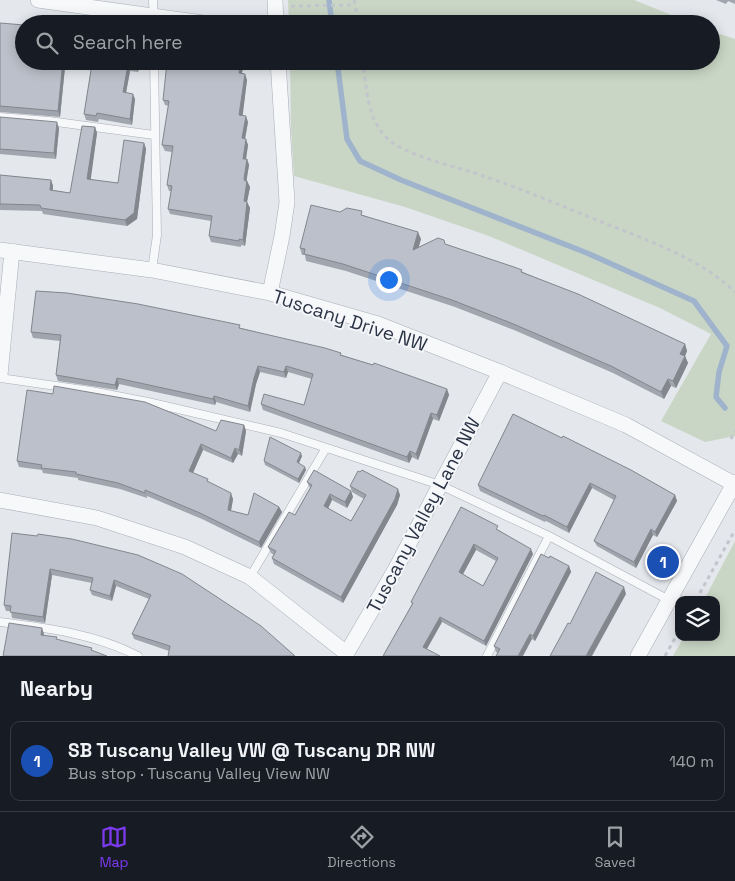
<!DOCTYPE html>
<meta charset="utf-8">
<style>
:root{--surface:#171b24;--page:#242831;--text:#f1f3f6;--muted:#9ea1a6;--line:#363941;--accent:#7c3aed}
body{margin:0;font-family:"Space Grotesk",sans-serif;background:var(--page);color:var(--text)}
.controls{position:absolute;right:15px;bottom:15px;display:grid;overflow:hidden;border-radius:10px;box-shadow:0 2px 12px #0003}
.controls button{width:45px;height:45px;display:grid;place-items:center;padding:0;border:0;border-bottom:1px solid var(--line);background:var(--surface);color:var(--text);font:25px sans-serif}
.you{position:absolute;left:388px;top:279px;width:18px;height:18px;margin:-12px;border:4px solid #fff;border-radius:50%;background:#1a73e8;box-shadow:0 0 0 8px #1a73e833}
.badge{display:grid;place-items:center;width:32px;height:32px;border-radius:50%;background:var(--accent);color:#fff;font-size:16px;font-weight:700}
.pin{position:absolute;translate:-50% -50%;border:2px solid #fff;box-shadow:0 1px 5px #0006}
.list{margin:0;padding:0;list-style:none}
h2{display:flex;justify-content:space-between;align-items:center;height:65px;margin:0;padding:0 20px;font-size:21px}
h2 small{font-size:16px;font-weight:400;color:var(--muted)}
.list li{display:grid;grid-template-columns:32px 1fr auto;gap:15px;align-items:center;box-sizing:border-box;height:80px;margin:0 10px 10px;padding:0 10px;border:1px solid var(--line);border-radius:10px}
.list b{display:block;font-size:19px;white-space:nowrap}
.list p{margin:0;font-size:16px;white-space:nowrap;color:var(--muted)}
.list em{font-size:16px;font-style:normal;color:var(--muted)}
.icon{flex:none;width:28px;height:28px;fill:none;stroke:currentColor;stroke-width:2;stroke-linecap:round;stroke-linejoin:round}
.map{position:relative;flex:none;width:735px;height:656px;overflow:hidden}
.search{position:absolute;background:var(--surface);box-shadow:0 2px 12px #0003;left:15px;right:15px;top:15px;height:55px;display:flex;align-items:center;gap:12px;box-sizing:border-box;padding:0 18px;border-radius:28px;color:var(--muted);font-size:19px}
.sheet{height:155px;background:var(--surface)}
nav{display:flex;justify-content:space-around;align-items:center;box-sizing:border-box;height:70px;border-top:1px solid var(--line);background:var(--surface);font-size:14px;color:var(--muted)}
nav a{display:grid;justify-items:center;gap:2px}
nav .on{color:var(--accent)}
.map>svg:first-child{display:block}
.green{fill:#c9d6c5}
.lines{fill:none;stroke-linecap:round;stroke-linejoin:round}
.stream{stroke:#9fb4cc;stroke-width:5.5}
.service-casing{stroke:#a9aeb7;stroke-width:9}
.minor-casing{stroke:#a9aeb7;stroke-width:16}
.path{stroke:#c2c5cb;stroke-width:3;stroke-dasharray:4 4;stroke-linecap:butt}
.service{stroke:#f7f8fa;stroke-width:8}
.minor{stroke:#f7f8fa;stroke-width:15}
.wall{fill:#a1a5ae;fill-rule:evenodd}
.shaded-wall{fill:#83868d}
.building{fill:#bbc0ca;stroke:#83868d;fill-rule:evenodd}
.labels{text-anchor:middle;stroke-width:4;stroke-linejoin:round;paint-order:stroke}
.street-label{font-size:19px;fill:#2b3445;stroke:#f4f6f9}
</style>
<div class="map">
<svg width="735" height="656" viewBox="0 0 735 656">
<rect width="100%" height="100%" fill="#e4e7ec"/>
<path class="green" d="M288 0H634L694 24H289Z
M711 31 735 39V436L705 442 661 421 711 334 660 308 489 236 405 207 294 176 291 128 290 61H711Z
M735 541V656H673L684 637H716V600H704Z"/>
<g class="lines">
<path class="stream" d="M329 0 332 24
M337 61 347 139 360 161 401 180 587 253 694 301 727 346 719 372 716 397 725 408"/>
<defs>
<path id="service" d="M153 0 154 24
M0 117 49 121 154 135
M152 270 157 235 154 61
M0 378 91 391 148 402 281 433 440 485 549 536 669 600
M250 577 326 448
M0 622C48 628 95 634 138 656
M487 656 549 536"/>
<path id="minor" d="M38 0 210 24
M275 0 276 24
M0 250 152 270 270 293 378 324 500 372 626 425 734 484
M270 293 282 236 287 202 278 61
M0 375 12 251
M0 500 97 518 185 547 250 577 346 653
M345 656 395 570 500 372
M638 656 735 482"/>
</defs>
<use href="#service" class="service-casing"/>
<use href="#minor" class="minor-casing"/>
<path class="path" d="M354 0 359 24
M291 6 355 5
M363 61C366 86 367 117 385 136 402 156 460 167 486 177 525 190 563 207 602 222 648 241 698 257 735 292
M731 439 735 431
M696 600 735 530
M665 656 679 631"/>
<use href="#service" class="service"/>
<use href="#minor" class="minor"/>
</g>
<path class="wall" d="M716 0H735V4L728 1 726 4Z
M0 23 140 61 138 72 130 71 126 93 135 99 132 125 99 119 98 122 86 120 84 114 91 70 65 67 60 117 0 112Z
M165 61H244L242 73 247 80 242 116 248 122 245 139 248 145 246 159H247L249 165 246 181H247L250 187 247 202 250 208 245 246 241 245V247L211 242 209 236 211 221 170 214 168 209 171 191H169L167 185 172 152 165 151 162 145 169 106 165 105 163 100 167 67Z
M0 117 59 128 56 159 0 154Z
M95 127 97 133 90 180 118 183 144 143 146 149 137 219 127 226 43 214 42 211 0 210V175L51 180 53 186V190L70 193Z
M363 215 421 239 418 247 445 244 523 272 685 344 687 351 685 356 688 363 676 388 671 386 664 399 613 373 514 330 455 307 346 271 306 261 305 255H302L300 248Z
M241 328 342 355 447 389 449 395 439 421 433 419 418 460 412 457 409 463 263 410 261 404 304 405 312 379 288 372 286 378 260 372 256 384 250 412 216 402 215 405 119 384 117 390 58 381 56 375 60 341 33 338 31 332Z
M513 414 675 495 677 501 657 537 653 535 636 568 597 546 594 541 614 500 592 488 569 533 546 521 545 522 480 491 478 485Z
M244 425 246 431 242 456 238 454 233 463 203 450 193 473 209 482 233 499 231 511 248 515 279 507 282 512 261 548 202 519 147 496V498L120 489 78 480V478L43 473 42 470 19 467 17 461 216 431Z
M302 456 299 463 306 470 299 483 265 465 264 461Z
M307 482 351 491 353 497 347 508 332 500 328 509 351 521 364 499 352 492 350 486 400 495 397 505 343 603 274 564 272 558 274 555 271 553 268 547 295 515 310 488Z
M461 507 500 531 533 554 486 646 442 622 427 649 383 656 412 604 411 602ZM476 550 496 561 483 586 462 574Z
M12 533 261 626 169 651 134 639 132 634 149 599 116 586 112 601 92 595 90 590 92 583 52 575 45 623 12 618 11 611H6L4 605Z
M549 558 569 566 571 572 535 641 532 639 498 653 496 652 494 646Z"/>
<path class="shaded-wall" d="M63 61 65 67 60 117 58 111Z
M137 61H140L138 72 136 66Z
M241 61H244L241 79 239 73Z
M128 65 130 71 125 98 123 92Z
M245 74 247 80 242 121 239 115Z
M133 94 135 99 132 125 130 119Z
M246 116 248 122 244 144 242 138Z
M57 122 59 128 56 159 54 153Z
M95 127 97 133 90 185 87 179Z
M246 139 248 145 245 165 243 159Z
M144 143 146 149 137 219 127 226 125 220Z
M247 159 249 165 246 184 244 179Z
M51 180 53 186 52 196 50 190Z
M247 181 250 187 246 207 244 201Z
M247 202 250 208 245 246 243 240Z
M418 232 421 239 416 257 413 250Z
M685 344 687 351 683 361 680 354Z
M685 356 688 363 676 388 673 381Z
M258 366 260 372 256 384 250 412 248 406 254 378Z
M286 366 288 372 286 378 284 372Z
M117 378 119 384 117 390 115 385Z
M668 379 671 386 664 399 661 392Z
M447 389 449 395 439 421 437 415Z
M214 396 216 402 215 405 213 399Z
M431 413 433 419 418 460 416 454Z
M244 425 246 431 242 456 239 450Z
M201 444 203 450 191 477 189 471Z
M235 448 238 454 233 463 231 458Z
M410 451 412 457 409 463 407 457Z
M301 453 302 456 298 465 297 462Z
M305 467 306 470 299 483 298 479Z
M590 483 592 488 569 533 567 527Z
M398 489 400 495 397 505 343 603 341 597Z
M351 491 353 497 347 508 345 502Z
M231 493 233 499 230 516 228 510Z
M330 494 332 500 326 512 324 506Z
M675 495 677 501 657 537 655 532Z
M279 507 282 512 261 548 259 542Z
M651 529 653 535 636 568 634 562Z
M474 544 476 550 461 578 459 572Z
M531 549 533 554 486 646 484 641Z
M569 566 571 572 535 641 533 636Z
M50 569 52 575 45 623 43 617Z
M114 580 116 586 112 601 110 596Z
M624 587 626 594 592 656H586Z
M440 617 442 622 425 652 423 647Z
M42 628 44 634 43 640 41 635Z
M530 634 532 639 523 656H518Z"/>
<path class="building" d="M0 23 24 25V61H63L58 111 0 106Z
M64 61H137L136 66 128 65 123 92 133 94 130 119 97 113 96 116 84 114 92 64Z
M165 61H241L239 73 245 74 239 115 246 116 242 138 246 139 243 159H247L244 179 245 181H247L244 201 247 202 243 240 239 239V241L209 236 212 216 168 209 172 186 167 185 173 146 162 145 169 101 163 100 167 62Z
M0 117 57 122 54 153 0 149Z
M82 126 95 127 87 179 118 183 124 140 144 143 134 213 125 220 41 208 40 205 0 204V175L51 180 50 190 70 193Z
M311 205 340 212 347 208 362 211 361 215 418 232 413 250 438 238 444 240 445 244 514 267 522 270 521 272 578 294 685 344 680 354 685 356 673 381 668 379 661 392 611 366 511 323 452 300 343 264 304 254 305 249 300 248Z
M36 291 67 293 138 304 240 325 239 328 325 348 341 353 340 355 373 365 374 363 447 389 437 415 431 413 416 454 410 451 407 457 261 404 264 394 304 405 313 374 286 366 284 372 258 366 254 378 248 406 214 396 213 399 117 378 115 385 56 375 61 335 31 332Z
M54 386 145 402 216 431 221 420 244 425 239 450 235 448 231 458 201 444 189 471 208 479 207 481 231 493 228 510 248 515 254 493 279 507 259 542 200 513 145 490V493L118 483 76 474V472L41 468 42 465 17 461 27 390 53 394Z
M513 414 562 438 563 436 631 470 675 495 655 532 651 529 634 562 594 541 616 496 590 483 567 527 544 515 543 516 478 485Z
M270 437 301 453 297 462 305 467 298 479 264 461Z
M314 470 351 491 345 502 330 494 324 506 351 521 366 495 350 486 358 471 360 472 362 470 398 489 395 499 341 597 272 558 276 551 268 547 289 512 295 515 312 485 307 482Z
M461 507 498 526 496 529 531 549 484 641 440 617 423 647 440 656H383L413 603 411 602ZM474 544 498 558 483 586 459 572Z
M12 533 37 536 38 534 72 539 138 555 182 574 261 626 295 656H168L170 646 132 634 151 595 114 580 110 596 90 590 93 578 50 569 43 617 10 612 11 606 4 605Z
M541 554 549 558 550 556 569 566 533 636 530 634 518 656H496L500 649 494 646Z
M596 572 624 587 586 656H550L568 623 570 624Z
M9 623 42 628 41 635 57 637 56 639 92 648 91 650 107 656H3Z"/>
<g class="labels">
<g class="street-label">
<text transform="translate(350 320) rotate(18)" y="7">Tuscany Drive NW</text>
<text transform="translate(423 515) rotate(-62)" y="7">Tuscany Valley Lane NW</text>
</g>
</g>
</svg>
<div class="controls">
<button><svg class="icon" aria-label="layers" viewBox="0 0 24 24"><path d="M12 4l9 5-9 5-9-5zM3 14l9 5 9-5"/></svg></button>
</div>
<div class="you"></div>
<div class="pin badge" style="left:663px;top:562px;background:#1a4fb4">1</div>
<div class="search"><svg class="icon" aria-label="search" viewBox="0 0 24 24"><circle cx="10" cy="10" r="6"/><path d="M15 15l6 6"/></svg>Search here</div>
</div>
<section class="sheet">
<h2>Nearby<small></small></h2>
<ul class="list">
<li><span class="badge" style="background:#1a4fb4">1</span><div><b>SB Tuscany Valley VW @ Tuscany DR NW</b><p>Bus stop · Tuscany Valley View NW</p></div><em>140 m</em></li>
</ul>
</section>
<nav>
<a class="on"><svg class="icon" aria-label="map" viewBox="0 0 24 24"><path d="M3 6l6-2 6 2 6-2v14l-6 2-6-2-6 2zM9 4v14M15 6v14"/></svg>Map</a>
<a><svg class="icon" aria-label="directions" viewBox="0 0 24 24"><path d="M12 3l9 9-9 9-9-9zM9 14v-3h6M13 9l2 2-2 2"/></svg>Directions</a>
<a><svg class="icon" aria-label="saved" viewBox="0 0 24 24"><path d="M7 4h10v16l-5-4-5 4z"/></svg>Saved</a>
</nav>
